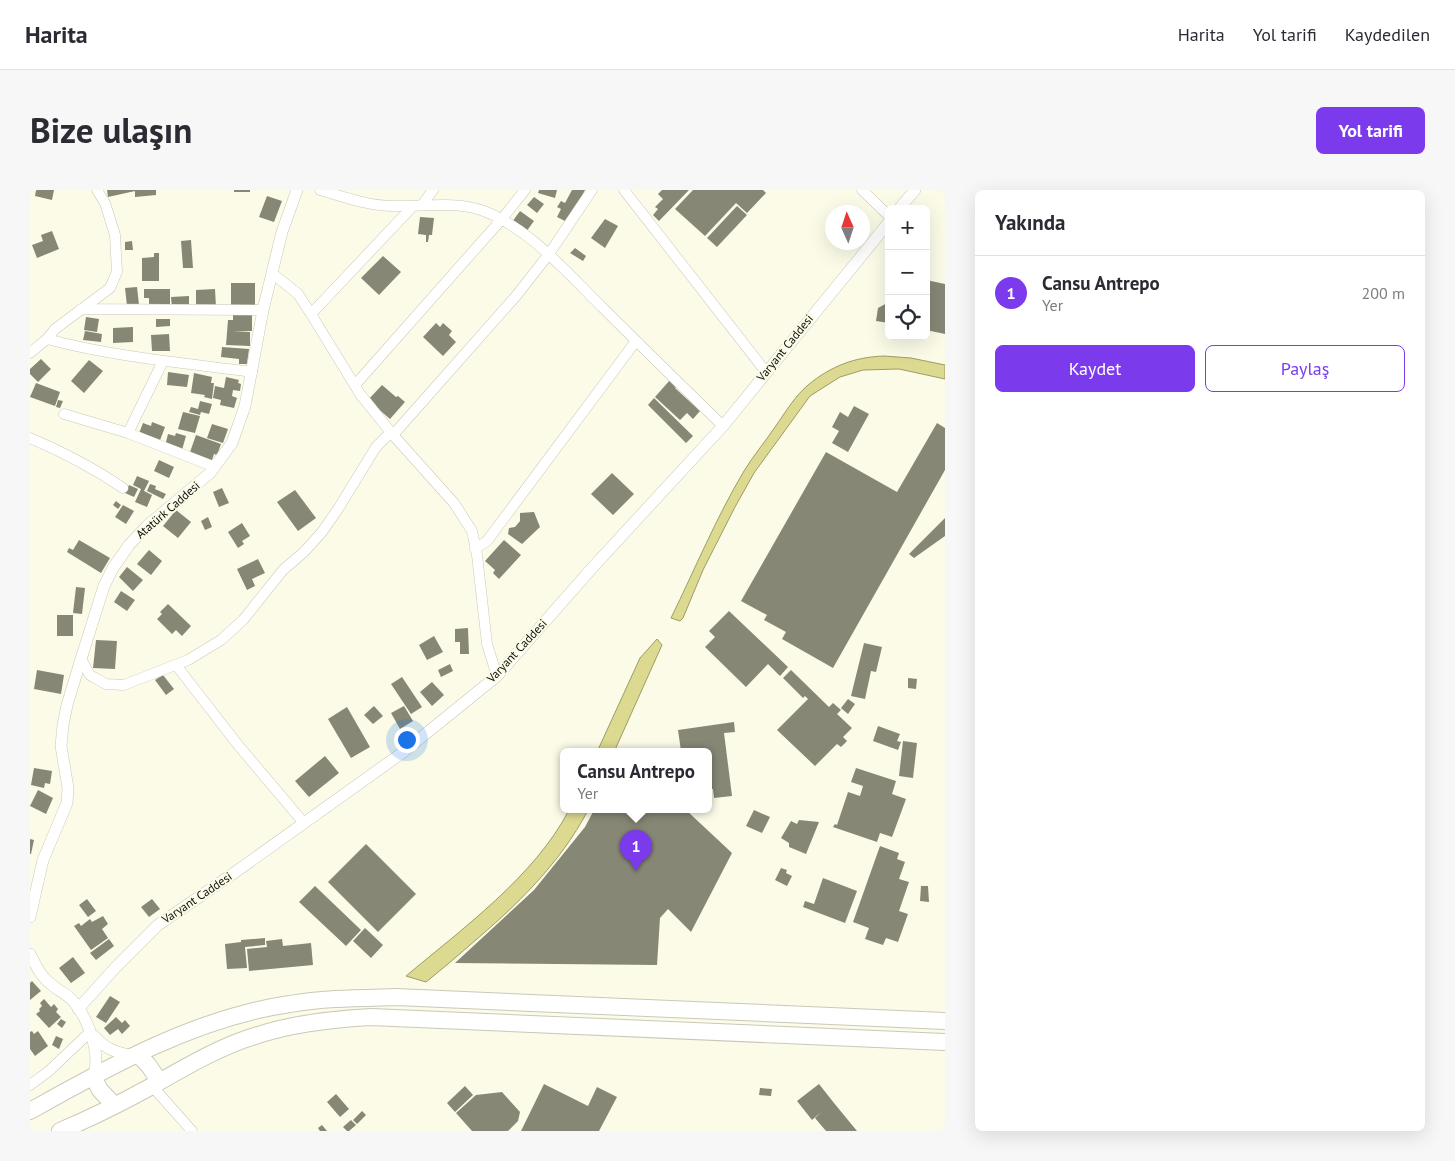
<!DOCTYPE html>
<html lang="tr">
<meta charset="utf-8">
<style>
:root{--surface:#fff;--page:#f7f7f7;--text:#2b2b33;--muted:#7c7c81;--line:#e1e1e2;--accent:#7c3aed}
body{margin:0;font-family:"PT Sans",sans-serif;background:var(--page);color:var(--text)}
.controls{position:absolute;right:15px;top:15px;display:grid;overflow:hidden;border-radius:8px;box-shadow:0 5px 20px #0002}
.controls button{width:45px;height:45px;display:grid;place-items:center;padding:0;border:0;border-bottom:1px solid var(--line);background:var(--surface);color:var(--text);font:25px sans-serif}
.compass{position:absolute;left:795px;top:15px;width:45px;height:45px;border-radius:50%;background:var(--surface);box-shadow:0 5px 20px #0002;rotate:357deg}
.you{position:absolute;left:376px;top:549px;width:18px;height:18px;margin:-12px;border:4px solid #fff;border-radius:50%;background:#1a73e8;box-shadow:0 0 0 8px #1a73e833}
.badge{display:grid;place-items:center;width:32px;height:32px;border-radius:50%;background:var(--accent);color:#fff;font-size:16px;font-weight:700}
.pin{position:absolute;translate:-50% -41px;filter:drop-shadow(0 1px 2px #0008)}
.pin::after{content:'';position:absolute;top:26px;width:18px;height:15px;background:inherit;clip-path:polygon(0 0,100% 0,50% 100%)}
.popup{position:absolute;left:530px;top:558px;width:152px;height:65px;box-sizing:border-box;display:grid;place-content:center;border-radius:8px;background:var(--surface);filter:drop-shadow(0 1px 4px #0005);font-size:16px;white-space:nowrap;color:var(--muted)}
.popup b{font-size:19px;color:var(--text)}
.popup::after{content:'';position:absolute;left:50%;top:100%;margin-left:-10px;border:10px solid transparent;border-top-color:var(--surface)}
.list{margin:0;padding:0;list-style:none}
h2{display:flex;justify-content:space-between;align-items:center;height:65px;margin:0;padding:0 20px;font-size:21px}
h2 small{font-size:16px;font-weight:400;color:var(--muted)}
.list li{display:grid;grid-template-columns:32px 1fr auto;gap:15px;align-items:center;box-sizing:border-box;height:75px;padding:0 20px;border-top:1px solid var(--line)}
.list b{display:block;font-size:19px;white-space:nowrap}
.list p{margin:0;font-size:16px;white-space:nowrap;color:var(--muted)}
.list em{font-size:16px;font-style:normal;color:var(--muted)}
.actions{display:flex;gap:10px;padding:15px 20px}
.actions a{flex:1;padding:11px 0;border:1px solid var(--accent);border-radius:8px;text-align:center;font-size:18px;color:var(--accent)}
.actions .main{background:var(--accent);color:#fff}
.icon{flex:none;width:28px;height:28px;fill:none;stroke:currentColor;stroke-width:2;stroke-linecap:round;stroke-linejoin:round}
.map{position:relative;flex:none;width:915px;height:941px;overflow:hidden;border-radius:8px}
header{display:flex;align-items:center;gap:30px;box-sizing:border-box;height:70px;padding:0 25px;background:var(--surface);border-bottom:1px solid var(--line)}
header strong{font-size:24px}
nav{display:flex;gap:28px;margin-inline-start:auto;font-size:18px}
.intro{display:flex;align-items:center;justify-content:space-between;box-sizing:border-box;height:120px;padding:0 30px}
h1{margin:0;font-size:35px}
.button{padding:12px 22px;border-radius:8px;background:var(--accent);color:#fff;font-size:18px;font-weight:700}
main{display:flex;gap:30px;padding:0 30px}
aside{flex:1;background:var(--surface);border-radius:8px;box-shadow:0 5px 20px #0002}
.map>svg:first-child{display:block}
.water{fill:#dcd990;stroke:#9e9c67}
.building{fill:#878776}
.lines{fill:none;stroke-linecap:round;stroke-linejoin:round}
.minor-casing{stroke:#cac9b8;stroke-width:11}
.tertiary-casing{stroke:#cac9b8;stroke-width:12}
.trunk-casing{stroke:#cac9b8;stroke-width:18}
.minor{stroke:#fff;stroke-width:10}
.tertiary{stroke:#fff;stroke-width:11}
.trunk{stroke:#fff;stroke-width:16}
.labels{text-anchor:middle;stroke-width:4;stroke-linejoin:round;paint-order:stroke}
.street-label{font-size:12px;fill:#0e0e08;stroke:#fbfbe8}
</style>
<header>
<strong>Harita</strong>
<nav><a>Harita</a><a>Yol tarifi</a><a>Kaydedilen</a></nav>
</header>
<div class="intro"><h1>Bize ulaşın</h1><a class="button">Yol tarifi</a></div>
<main>
<div class="map">
<svg width="915" height="941" viewBox="0 0 915 941">
<rect width="100%" height="100%" fill="#fbfbe8"/>
<path class="water" d="M854 166 881 168 915 175V189L869 179 833 180 810 187 780 206 724 283 705 317 673 380 653 428 650 431 641 428C665 379 686 328 714 281 723 266 735 252 745 237 755 223 764 207 778 195 801 176 825 167 854 166Z
M627 449 632 455 584 562H567L610 468Z
M539 620H558C530 674 486 716 440 755 425 768 411 780 396 792L376 786C432 739 505 686 539 620Z"/>
<path class="building" d="M6 0H24L22 10 5 6Z
M77 0H105V1L78 7Z
M105 0H126V5L105 7Z
M204 0H220V2H204Z
M509 0H527L525 8 508 3Z
M542 0H555L539 33 527 27 531 19 527 17 531 11 535 13Z
M632 0H659L629 31 623 25 628 19 625 17 633 9 628 4Z
M663 0H733L736 3 717 23 706 13 675 46 645 19Z
M237 6 252 11 244 32 229 27Z
M504 7 514 14 507 23 497 15Z
M707 16 717 25 687 57 677 48Z
M490 21 504 31 496 42 482 32Z
M390 27 404 28 402 45H399L398 52H396V45L388 44Z
M575 29 588 36 575 58 561 48Z
M22 41 29 59 7 68 2 55 13 51 11 45Z
M161 50 163 78H153L151 51Z
M102 51 103 60H95V52Z
M545 58 556 66 553 71 540 63Z
M124 63H129V91H112V68L124 67Z
M353 66 371 82 349 105 331 88Z
M896 90 915 94V144L896 140Z
M201 93H225V117H201Z
M107 97 109 115 97 116 95 98Z
M114 99H140V117H119V108H114Z
M185 99 186 117 166 118V100Z
M159 106V117L142 118 141 107Z
M859 112V133L846 131 848 118Z
M203 123H222V141H203L220 142V156L196 155 198 130H203Z
M56 127 69 129 67 142 54 140Z
M126 129H140V136L126 137Z
M406 133 410 137 413 133 422 141 419 145 426 152 413 166 393 147Z
M103 137V152L83 153V138Z
M55 141 72 144 71 152 53 150Z
M139 144 140 161H122L121 145Z
M192 157 219 159 217 174H209V169L191 167Z
M11 169 21 179 8 192 0 184V179Z
M59 170 73 181 54 203 41 191Z
M138 182 159 185 157 197 137 195Z
M164 183 182 187 181 193H184L182 209 174 207 175 205 161 203Z
M196 187 209 190 208 193 211 194 210 201 203 200 202 206 207 208 204 218 190 215 191 210 183 208 185 196 194 198Z
M640 190 647 196 645 198 670 221 663 229 657 223 650 230 625 207Z
M6 193 30 202 25 216 0 207Z
M352 195 366 207 368 206 375 212 360 229 338 210Z
M624 208 663 246 656 253 618 215Z
M28 210 33 211 30 218 26 217Z
M170 211 182 214 179 224 171 222 170 225 159 222 161 217 168 219Z
M824 216 839 224 818 262 802 253 809 241 802 237 810 222 818 227Z
M153 222 170 226 165 243 148 239Z
M122 232 135 237 129 253 108 246 113 233 121 236Z
M907 233 915 238V280L803 478 752 449 756 442 734 430 737 425 711 411 796 262 867 302Z
M182 234 198 239 193 253 177 248Z
M146 243 156 246 152 260 135 256 138 244 145 246Z
M166 245 191 254 187 265 184 264 181 273 159 265Z
M129 270 144 277 139 288 124 281Z
M582 283 604 304 583 325 561 304Z
M107 286 119 291 114 301 122 305 117 317 105 312 111 299 103 295Z
M120 294 126 296 125 299 136 304 133 309 117 301Z
M99 295 108 299 104 307 95 303Z
M192 298 199 313 189 317 183 302Z
M265 300 286 328 268 341 247 312Z
M86 311 91 315 88 319 83 315Z
M93 315 104 321 96 334 85 327Z
M146 320 161 332 148 348 133 336Z
M504 322 510 337 492 354 478 344 479 338 485 337 490 331V323Z
M178 327 182 337 175 340 171 331Z
M915 328V346L884 368 879 364Z
M212 333 220 346 212 351 214 354 208 358 198 342Z
M49 350 80 368 71 383 37 362 39 358 43 360Z
M474 350 491 365 469 389 463 383 465 380 455 371Z
M119 360 132 371 121 385 107 374Z
M228 369 235 383 222 389 225 396 217 400 207 379Z
M97 377 113 390 103 401 89 387Z
M46 397 55 398 52 424 43 423Z
M91 401 105 410 97 421 84 412Z
M138 414 161 436 152 446 146 440 142 444 127 429 132 424 130 422Z
M699 421 758 477 750 486 738 474 716 497 675 457 685 447 679 441Z
M27 425H43V446H27Z
M438 438 439 464H430V452H425V439Z
M404 446 413 462 397 470 389 455Z
M66 450 87 451 85 479 63 478Z
M834 453 852 457 846 482 841 481 835 509 821 506Z
M420 474 423 481 411 487 408 480Z
M7 480 34 485 31 504 4 499Z
M761 480 799 517 803 513 811 520 807 524 822 538 813 547 817 551 811 557 807 554 785 576 747 540 778 509 775 506 773 508 753 488Z
M133 485 144 499 136 505 125 490Z
M372 487 392 517 381 524 361 494Z
M878 488 887 489 886 499 878 498Z
M402 492 414 505 402 516 390 502Z
M818 509 825 514 818 524 811 518Z
M344 516 353 526 343 534 334 525Z
M374 516 383 531 370 539 361 523Z
M317 517 340 557 321 568 298 529Z
M704 532 705 542 694 543 702 606 684 608 683 599H678V562H658V560L651 561 648 540Z
M848 536 870 544 867 551 871 552 868 560 843 551Z
M873 551 887 553 883 588 869 586Z
M295 566 309 583 279 607 265 591Z
M4 578 22 581 20 594 15 593 14 598 1 595Z
M826 578 866 591 862 604 876 609 862 647 850 643 847 652 803 637 805 634 807 635 818 602 830 606 833 596 821 592Z
M8 600 23 608 16 624 0 616Z
M564 620H656L702 663 661 742 638 719 630 728 627 775 425 773 504 700 555 637Z
M724 620 740 627 732 643 716 636Z
M769 630 789 632 776 664 759 657V653L751 648 761 631 767 634Z
M0 649 4 650 1 664H0Z
M336 654 386 704 348 742 298 692Z
M850 656 869 663 867 669 875 672 869 689 879 692 869 721 878 724 868 752 856 748 853 755 835 749 839 738 823 732Z
M751 678 757 680 756 683 762 686 757 696 745 690Z
M793 688 827 701 815 733 773 717 775 711 784 714Z
M285 696 331 740 316 756 269 712Z
M891 696H898L899 712 890 711Z
M57 709 66 721 58 727 49 715Z
M122 709 130 719 119 727 111 717Z
M73 726 78 734 72 739 78 748 61 760 44 736 49 733 51 736 60 729 62 732Z
M335 738 353 755 341 768 323 751Z
M235 748V755L215 757 217 778 197 779 195 754 211 752V750Z
M79 749 84 756 66 770 60 763Z
M252 749 253 756 281 753 283 775 219 781 217 759 237 757 236 751Z
M43 767 55 783 41 793 29 778Z
M2 791 11 801 0 810V793Z
M80 806 90 812 76 833 66 827Z
M14 809 21 817 24 814 28 819 26 822 31 827 19 838 6 824 10 821 9 819 12 816 10 813Z
M86 827 92 833 95 830 100 836 92 844 88 839 80 845 74 838Z
M31 829 36 832 32 838 27 834Z
M2 841 4 844 8 841 18 856 5 866 0 859V842Z
M26 846 33 849 29 859 22 855Z
M514 894 558 916 567 897 587 907 569 941H491Z
M789 894 804 913 827 941H796L785 928 791 922 782 930 767 911Z
M435 896 443 905 425 922 417 913Z
M730 898 742 899 741 906 729 905Z
M472 902 490 922 488 931 478 941H442L426 923 446 905Z
M306 904 319 919 310 927 297 912Z
M332 921 336 925 327 934 323 930Z
M321 930 326 935 319 941H317L313 937Z
M292 935 297 941H290L288 938Z"/>
<g class="lines">
<defs>
<path id="minor" d="M290 0C314 7 339 16 364 16 391 17 425 11 451 20 499 37 538 84 574 119 613 158 653 197 693 236
M594 0 736 182
M832 0 859 26
M392 15 403 0
M242 83 268 104 281 124 330 204 363 245 424 313 442 341 447 365 457 454 467 486
M51 119 233 120
M281 124 383 16
M17 149C84 167 154 173 222 182
M0 163 17 149 25 139 80 98 87 82 85 45 75 13 67 0
M133 171 98 243 185 277
M325 195 471 30 495 0
M34 224 98 243
M363 245 486 106 519 64 562 0
M0 248C33 262 64 278 93 298
M445 359 457 351 606 151
M51 469 60 485 65 488 76 494 94 495 158 470 191 450 213 430 253 380 274 362 292 342 308 319 346 257 361 242
M146 475 208 555 274 633
M0 895 19 881 60 842
M122 896 162 941"/>
<path id="tertiary" d="M869 19 885 0
M0 727 13 670 37 613 38 598 31 556 33 535 37 515 51 469 74 396 83 378 99 355 118 335 180 283 202 253 215 216 233 120 252 42 267 0
M0 764C6 776 11 787 22 795 29 801 37 804 44 812 58 829 72 865 63 887
M48 819 85 778 128 735 204 683 372 563 467 486 563 377 693 236 859 32
M63 845C77 860 83 861 102 866"/>
<path id="trunk" d="M107 864C117 873 123 879 128 892
M63 887 70 900 84 915
M0 921C80 876 168 827 260 814 295 808 330 808 366 807L915 831
M30 941C61 928 93 912 122 896 157 876 191 856 228 845 265 833 303 829 341 827L915 852"/>
</defs>
<use href="#minor" class="minor-casing"/>
<use href="#tertiary" class="tertiary-casing"/>
<use href="#trunk" class="trunk-casing"/>
<use href="#minor" class="minor"/>
<use href="#tertiary" class="tertiary"/>
<use href="#trunk" class="trunk"/>
</g>
<g class="labels">
<g class="street-label">
<text transform="translate(755 158) rotate(-51)" y="4">Varyant Caddesi</text>
<text transform="translate(138 320) rotate(-41)" y="4">Atatürk Caddesi</text>
<text transform="translate(487 461) rotate(-47)" y="4">Varyant Caddesi</text>
<text transform="translate(167 708) rotate(-34)" y="4">Varyant Caddesi</text>
</g>
</g>
</svg>
<div class="controls">
<button>+</button>
<button>−</button>
<button><svg class="icon" aria-label="locate" viewBox="0 0 24 24"><circle cx="12" cy="12" r="6"/><path d="M12 2v4M12 18v4M2 12h4M18 12h4"/></svg></button>
</div>
<svg class="compass" viewBox="-18 -18 36 36"><path d="M0-13l5 13h-10z" fill="#e53935"/><path d="M0 13l5-13h-10z" fill="#7c7c81"/></svg>
<div class="you"></div>
<div class="pin badge" style="left:606px;top:681px">1</div>
<div class="popup"><b>Cansu Antrepo</b>Yer</div>
</div>
<aside>
<h2>Yakında<small></small></h2>
<ul class="list">
<li><span class="badge">1</span><div><b>Cansu Antrepo</b><p>Yer</p></div><em>200 m</em></li>
</ul>
<div class="actions"><a class="main">Kaydet</a><a>Paylaş</a></div>
</aside>
</main>
